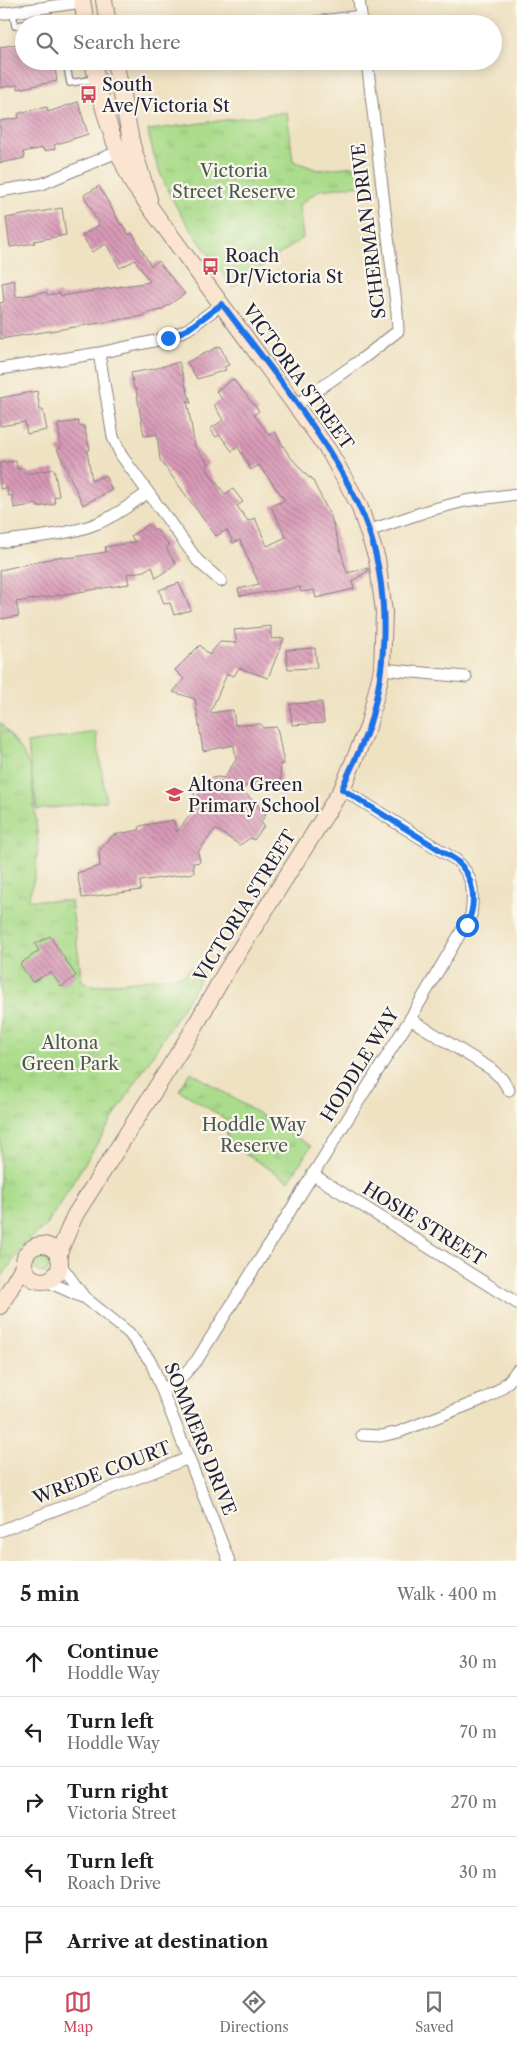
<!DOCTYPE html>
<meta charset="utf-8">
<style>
:root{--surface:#fff;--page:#f6f6f6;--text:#202124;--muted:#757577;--line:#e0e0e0;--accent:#d1495b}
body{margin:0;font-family:"Libre Caslon Text",serif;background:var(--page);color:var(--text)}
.stop{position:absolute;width:15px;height:15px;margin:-11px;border:4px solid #1a73e8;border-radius:50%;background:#fff}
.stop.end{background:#1a73e8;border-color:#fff;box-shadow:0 1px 5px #0008}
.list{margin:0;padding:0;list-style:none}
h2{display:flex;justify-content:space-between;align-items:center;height:65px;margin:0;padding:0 20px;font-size:21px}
h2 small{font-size:16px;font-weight:400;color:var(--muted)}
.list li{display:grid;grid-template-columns:32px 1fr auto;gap:15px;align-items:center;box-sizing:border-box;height:70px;padding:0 20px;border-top:1px solid var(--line)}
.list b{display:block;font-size:19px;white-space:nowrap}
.list p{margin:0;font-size:16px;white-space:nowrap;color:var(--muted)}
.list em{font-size:16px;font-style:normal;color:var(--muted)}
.icon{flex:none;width:28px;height:28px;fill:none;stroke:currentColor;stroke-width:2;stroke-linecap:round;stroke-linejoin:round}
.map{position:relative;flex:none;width:517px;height:1561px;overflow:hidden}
.search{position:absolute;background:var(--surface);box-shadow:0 2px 12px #0003;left:15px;right:15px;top:15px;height:55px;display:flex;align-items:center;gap:12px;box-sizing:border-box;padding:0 18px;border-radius:28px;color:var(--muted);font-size:19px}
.sheet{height:415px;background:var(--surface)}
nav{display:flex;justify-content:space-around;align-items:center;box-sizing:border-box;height:70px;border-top:1px solid var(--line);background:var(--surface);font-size:14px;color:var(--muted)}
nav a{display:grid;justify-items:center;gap:2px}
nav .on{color:var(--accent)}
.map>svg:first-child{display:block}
.grass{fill:#aadc8b;stroke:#667f63}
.park{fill:url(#park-tufts);stroke:#667f63}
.garden{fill:url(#garden-dots);stroke:#667f63}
.building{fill:url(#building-back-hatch)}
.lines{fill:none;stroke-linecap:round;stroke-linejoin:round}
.lane-casing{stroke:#88827f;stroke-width:8}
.street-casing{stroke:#88827f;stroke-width:13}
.secondary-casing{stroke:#88827f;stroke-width:18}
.lane{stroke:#fff;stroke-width:5.5}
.street{stroke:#fff;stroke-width:11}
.secondary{stroke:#fce5d0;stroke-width:16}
.route{stroke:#1a73e8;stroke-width:6}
.labels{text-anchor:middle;stroke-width:4.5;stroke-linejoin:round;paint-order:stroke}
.poi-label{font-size:18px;fill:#22223b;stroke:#fbf7ec;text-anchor:start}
.park-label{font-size:18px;fill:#4b5a53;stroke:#fbf7ec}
.street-label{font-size:18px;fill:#22223b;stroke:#fbf7ec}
</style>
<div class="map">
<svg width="517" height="1561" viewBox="0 0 517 1561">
<defs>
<pattern id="park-tufts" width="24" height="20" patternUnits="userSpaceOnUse" patternTransform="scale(1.25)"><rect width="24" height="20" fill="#aadc8b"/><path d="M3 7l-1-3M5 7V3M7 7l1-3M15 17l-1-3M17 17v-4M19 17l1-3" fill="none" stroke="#92bc79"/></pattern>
<pattern id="garden-dots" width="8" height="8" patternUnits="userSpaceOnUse" patternTransform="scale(1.25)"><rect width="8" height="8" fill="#aadc8b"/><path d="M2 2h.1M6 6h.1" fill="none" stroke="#92bc79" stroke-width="1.8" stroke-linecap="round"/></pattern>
<pattern id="building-back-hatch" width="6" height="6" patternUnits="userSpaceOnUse" patternTransform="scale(1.25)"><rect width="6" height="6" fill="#d899b6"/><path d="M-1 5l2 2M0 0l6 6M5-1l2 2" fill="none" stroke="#af7c95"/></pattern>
</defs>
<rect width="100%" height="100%" fill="#fbf7ec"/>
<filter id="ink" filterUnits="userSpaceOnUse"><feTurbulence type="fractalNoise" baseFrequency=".02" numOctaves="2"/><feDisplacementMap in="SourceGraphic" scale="10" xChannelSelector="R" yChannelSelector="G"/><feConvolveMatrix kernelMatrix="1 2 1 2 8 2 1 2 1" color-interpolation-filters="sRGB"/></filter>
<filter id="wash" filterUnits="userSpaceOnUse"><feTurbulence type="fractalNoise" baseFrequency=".0096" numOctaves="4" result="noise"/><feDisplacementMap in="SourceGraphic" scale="20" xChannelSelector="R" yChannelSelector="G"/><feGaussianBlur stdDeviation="1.12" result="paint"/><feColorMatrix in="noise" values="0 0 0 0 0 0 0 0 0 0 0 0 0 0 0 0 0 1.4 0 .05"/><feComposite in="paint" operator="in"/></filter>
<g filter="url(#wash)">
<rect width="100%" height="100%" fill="#efe2c3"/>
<path class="grass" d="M96 732 106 801 37 810 27 743Z"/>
<path class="park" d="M287 112 293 161 318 170 364 165 367 184 320 190 299 205 303 238 233 287C195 235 160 196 148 130Z
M0 722 23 753 31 770 38 842 36 871 28 900 71 901 82 981 92 986 184 975 191 967 204 973 45 1227 26 1242 0 1279Z
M191 1072 311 1146 289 1181 229 1144 224 1118 179 1090Z"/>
<path class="garden" d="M33 1264a9 9 0 1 1 18 0a9 9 0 1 1-18 0Z"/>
<g id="blocks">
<path class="building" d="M24 43V61H54L57 81 18 89 17 85 0 88V47Z
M78 102 88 134 54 145 55 149 44 151 43 148 23 152 25 158 0 163V121L19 118 18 114 23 112 47 107 48 112Z
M99 186 121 225 122 224 129 235 132 233 151 266 158 261 185 294 161 310 144 314 143 316 0 339V303L4 302 2 283 14 280 16 297 47 292V295L60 293 61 296 150 282 135 260 120 268 106 244 92 252 82 235 99 225 84 195Z
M62 208 66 235 34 241 35 243 10 247 6 218Z
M220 346 229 365 224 367 226 370 197 379 187 362Z
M179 362 191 404 187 400 195 447 209 464 205 467 225 494 233 489 243 502 237 506 248 521 255 518 267 546 286 537 271 506 285 500 259 465 251 470 238 447 232 451 220 435 216 437 210 429 223 420 214 405 222 399 216 391 233 379 259 411 254 415 269 435 275 432 288 454 309 478 311 477 331 517 347 573 368 568V571L352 581 354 589 316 598 314 590 301 592 300 587 240 596 238 589 259 584 240 540 233 543 227 530 216 536 160 460 157 434 144 436 136 389H134L131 373 153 369Z
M37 391 40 410H43L47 430 27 434 25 422 0 426V398Z
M78 421 79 426H84L90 450H87L92 481 105 475 112 490 83 505 57 449 61 448 58 424Z
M16 461 17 469 24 468 26 474 54 469 59 496 54 497 55 504 37 507V504L14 508 12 495 8 496 7 488 0 489V463Z
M149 524 154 530 156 529 169 545 166 548 176 564 156 578 152 566 144 571 127 574 129 584 16 602 19 616 0 619V570L63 556V558L74 557 106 552 105 547 135 542 131 536Z
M179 583 191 610 174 615 170 603 164 604 159 590Z
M271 626V639L284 638 268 678 239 668 234 676 227 674 210 713 233 710 235 725 261 724 263 728 277 727 284 764H280L281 781 239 787 266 814 261 822 264 826 254 840 250 838 240 845 215 829 198 852 200 862 193 863 194 873 140 881 141 890 82 898 77 873 100 866 99 851 113 835 139 830 140 826 173 820 177 832 195 809 194 791 204 779 218 777 224 778 236 760 234 745 203 751 195 699 173 692 184 679 175 670 200 645 209 655 220 642 237 643 234 630Z
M315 648 317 668 288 669 286 650Z
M322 702 324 723 292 725 290 704Z
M50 936 76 976 61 987 51 972 32 982 20 964 39 951 35 944Z"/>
</g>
</g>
<g filter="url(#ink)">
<use href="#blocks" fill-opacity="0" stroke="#88827f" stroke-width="1"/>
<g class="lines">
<defs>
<path id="lane" d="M13 12 15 26 24 24
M28 24 55 21 58 24
M66 61 70 83 95 79"/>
<path id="street" d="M359 0 362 23
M0 14 82 2
M300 24 361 16
M0 191 42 184 117 152
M99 353 113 437 121 455 198 561 221 581
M0 369 99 353 168 338 188 329 222 304
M296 405 362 359 398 331 397 312 367 61
M368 531 430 510 465 501 517 494
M0 542C31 537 70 535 98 523 116 516 131 504 147 493
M382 669 466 677
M410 1019 491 1069 502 1079 509 1090
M312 1174 517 1303
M60 1264 84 1297 129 1333 151 1362 229 1561
M46 1281 82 1297
M163 1389 179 1380 197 1360 410 1019 471 915C474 893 474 876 456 860L342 789
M362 1435 381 1436 399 1432 486 1398C500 1391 509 1383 517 1370
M0 1531 189 1458"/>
<path id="secondary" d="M82 0 86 24
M104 0 108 24
M115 61 132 145 149 199
M24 1263a18 18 0 1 1 36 0a18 18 0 1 1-36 0Z
M58 1255 75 1215 190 1035 225 973 342 789 368 727 382 669 384 612 377 559 359 505 329 451 133 184C113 145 101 105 93 61
M0 1306 24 1265"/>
</defs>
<use href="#lane" class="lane-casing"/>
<use href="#street" class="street-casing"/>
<use href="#secondary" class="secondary-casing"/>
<use href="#lane" class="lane"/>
<use href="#street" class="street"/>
<use href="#secondary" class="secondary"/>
</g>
</g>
<g class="lines" filter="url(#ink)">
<path class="route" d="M168 338 188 329 222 304C270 368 324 432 358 504 390 571 390 657 369 726 362 748 350 768 342 789L456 860C475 877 477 903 467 925"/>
</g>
<defs>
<symbol id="bus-bare" viewBox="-9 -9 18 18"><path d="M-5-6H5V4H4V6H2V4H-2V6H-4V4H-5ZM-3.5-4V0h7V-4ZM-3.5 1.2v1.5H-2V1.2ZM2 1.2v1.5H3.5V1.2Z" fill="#d1495b" stroke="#fbf7ec" stroke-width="2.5" paint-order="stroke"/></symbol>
<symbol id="school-bare" viewBox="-9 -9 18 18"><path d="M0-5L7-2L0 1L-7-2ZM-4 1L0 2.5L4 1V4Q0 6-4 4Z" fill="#d1495b" stroke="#fbf7ec" stroke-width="2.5" paint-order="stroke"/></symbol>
</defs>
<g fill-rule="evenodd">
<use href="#bus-bare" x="76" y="82" width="25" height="25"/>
<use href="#bus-bare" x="198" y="254" width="25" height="25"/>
<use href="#school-bare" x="162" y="782" width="25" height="25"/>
</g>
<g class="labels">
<g class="poi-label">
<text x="102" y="91">South<tspan x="102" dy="21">Ave/Victoria St</tspan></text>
<text x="225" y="262">Roach<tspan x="225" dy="21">Dr/Victoria St</tspan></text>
<text x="188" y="791">Altona Green<tspan x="188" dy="21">Primary School</tspan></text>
</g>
<g class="park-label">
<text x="234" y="177">Victoria<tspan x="234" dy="21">Street Reserve</tspan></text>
<text x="70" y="1049">Altona<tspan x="70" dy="21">Green Park</tspan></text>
<text x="254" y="1131">Hoddle Way<tspan x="254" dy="21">Reserve</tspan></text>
</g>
<g class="street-label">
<text transform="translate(369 231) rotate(-97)" y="6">SCHERMAN DRIVE</text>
<text transform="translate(298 377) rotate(54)" y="6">VICTORIA STREET</text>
<text transform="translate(245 906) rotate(-58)" y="6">VICTORIA STREET</text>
<text transform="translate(360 1065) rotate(-58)" y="6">HODDLE WAY</text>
<text transform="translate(424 1224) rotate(32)" y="6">HOSIE STREET</text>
<text transform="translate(200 1439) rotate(68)" y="6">SOMMERS DRIVE</text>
<text transform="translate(102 1473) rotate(-21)" y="6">WREDE COURT</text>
</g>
</g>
</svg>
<div class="stop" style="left:467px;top:925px"></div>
<div class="stop end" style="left:168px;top:338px"></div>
<div class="search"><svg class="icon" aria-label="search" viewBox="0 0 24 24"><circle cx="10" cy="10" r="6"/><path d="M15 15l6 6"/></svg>Search here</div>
</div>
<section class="sheet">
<h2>5 min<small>Walk · 400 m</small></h2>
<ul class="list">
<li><svg class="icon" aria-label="ahead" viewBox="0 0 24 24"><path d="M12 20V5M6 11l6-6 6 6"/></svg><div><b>Continue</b><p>Hoddle Way</p></div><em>30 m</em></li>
<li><svg class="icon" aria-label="left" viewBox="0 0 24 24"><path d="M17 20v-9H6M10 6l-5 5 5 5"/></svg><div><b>Turn left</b><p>Hoddle Way</p></div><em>70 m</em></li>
<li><svg class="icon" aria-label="right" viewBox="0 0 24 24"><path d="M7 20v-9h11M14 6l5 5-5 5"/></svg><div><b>Turn right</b><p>Victoria Street</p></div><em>270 m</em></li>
<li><svg class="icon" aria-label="left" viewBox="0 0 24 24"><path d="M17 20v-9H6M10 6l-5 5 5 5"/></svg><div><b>Turn left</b><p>Roach Drive</p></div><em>30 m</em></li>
<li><svg class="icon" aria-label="arrive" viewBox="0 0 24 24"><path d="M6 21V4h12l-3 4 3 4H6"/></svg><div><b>Arrive at destination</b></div></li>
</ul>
</section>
<nav>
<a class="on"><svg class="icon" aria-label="map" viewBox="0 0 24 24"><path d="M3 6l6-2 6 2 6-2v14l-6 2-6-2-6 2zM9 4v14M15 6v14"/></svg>Map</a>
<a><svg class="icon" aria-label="directions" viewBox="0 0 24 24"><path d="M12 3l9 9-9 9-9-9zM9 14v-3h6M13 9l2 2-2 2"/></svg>Directions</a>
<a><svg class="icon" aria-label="saved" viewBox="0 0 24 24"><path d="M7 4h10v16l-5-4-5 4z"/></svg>Saved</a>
</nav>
